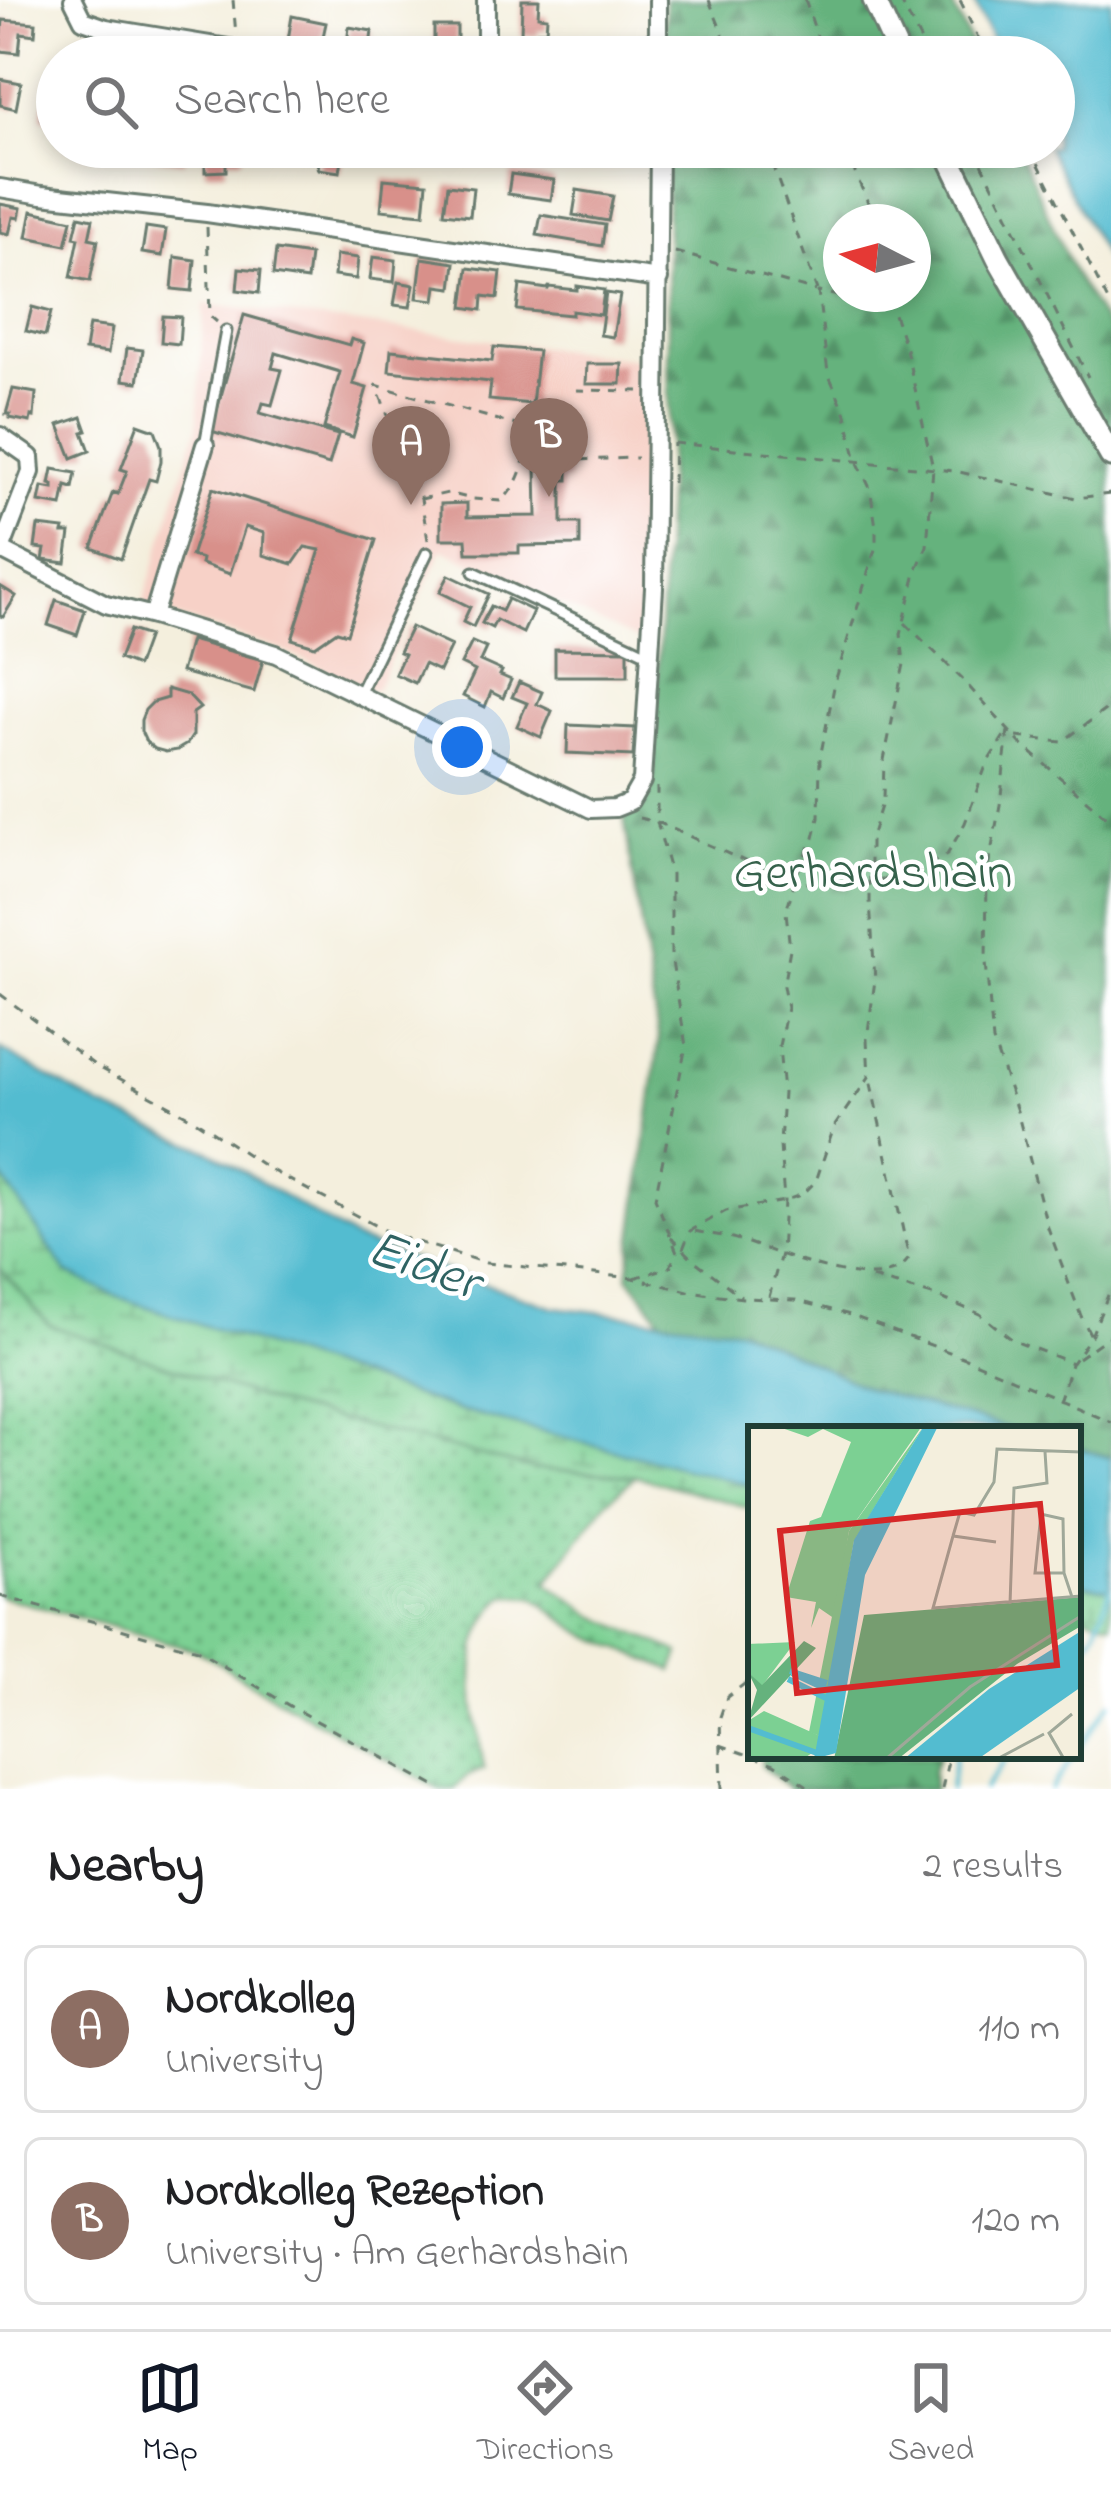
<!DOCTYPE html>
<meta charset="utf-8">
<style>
:root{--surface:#fff;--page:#f6f6f6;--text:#202124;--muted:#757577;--line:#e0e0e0;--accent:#111827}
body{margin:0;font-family:"Indie Flower",sans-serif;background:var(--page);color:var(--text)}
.compass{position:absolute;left:823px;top:204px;width:108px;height:108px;border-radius:50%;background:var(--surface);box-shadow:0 6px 18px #0003;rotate:276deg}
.you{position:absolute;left:462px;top:747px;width:42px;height:42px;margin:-30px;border:9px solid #fff;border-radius:50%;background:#1a73e8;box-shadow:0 0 0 18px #1a73e833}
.badge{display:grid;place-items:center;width:78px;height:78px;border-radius:50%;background:var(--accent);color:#fff;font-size:39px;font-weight:700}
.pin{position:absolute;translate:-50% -99px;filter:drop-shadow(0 3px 6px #0008)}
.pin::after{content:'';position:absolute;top:63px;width:42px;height:36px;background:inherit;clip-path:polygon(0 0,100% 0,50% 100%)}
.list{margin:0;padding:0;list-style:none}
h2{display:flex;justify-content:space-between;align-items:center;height:156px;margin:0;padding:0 48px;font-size:51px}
h2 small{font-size:39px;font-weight:400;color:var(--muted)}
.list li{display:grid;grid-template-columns:78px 1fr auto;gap:36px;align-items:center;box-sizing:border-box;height:168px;margin:0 24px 24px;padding:0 24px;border:3px solid var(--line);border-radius:18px}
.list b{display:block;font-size:45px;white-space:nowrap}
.list p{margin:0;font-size:39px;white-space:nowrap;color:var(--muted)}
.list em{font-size:39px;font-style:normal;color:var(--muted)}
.icon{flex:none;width:66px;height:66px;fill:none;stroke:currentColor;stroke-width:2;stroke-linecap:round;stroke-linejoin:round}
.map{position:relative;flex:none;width:1111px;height:1789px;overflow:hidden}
.search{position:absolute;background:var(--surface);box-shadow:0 6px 18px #0003;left:36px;right:36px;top:36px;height:132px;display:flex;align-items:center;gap:30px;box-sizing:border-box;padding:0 42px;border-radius:66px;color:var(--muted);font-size:45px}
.sheet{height:540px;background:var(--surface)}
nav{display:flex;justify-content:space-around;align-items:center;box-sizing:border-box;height:168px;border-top:3px solid var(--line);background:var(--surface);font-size:33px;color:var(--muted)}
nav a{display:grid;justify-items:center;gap:6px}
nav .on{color:var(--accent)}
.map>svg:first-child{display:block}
.built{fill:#f7d1c7}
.grass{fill:url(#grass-dots);stroke:#4e8664;stroke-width:3}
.forest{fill:url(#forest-firs);stroke:#427858;stroke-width:3;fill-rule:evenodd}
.wetland{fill:url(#wetland-marsh);stroke:#4e8664;stroke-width:3}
.water{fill:#53bcd0;stroke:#397c82;stroke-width:3}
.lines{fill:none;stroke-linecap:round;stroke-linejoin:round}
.stream{stroke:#53bcd0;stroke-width:4.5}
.building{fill:#d8908a}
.service-casing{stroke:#6a7b6f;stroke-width:15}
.minor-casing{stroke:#6a7b6f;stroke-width:22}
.tertiary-casing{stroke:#6a7b6f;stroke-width:27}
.path{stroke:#6a7b6f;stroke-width:3;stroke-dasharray:9 9;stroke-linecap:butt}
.service{stroke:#fff;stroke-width:9}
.minor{stroke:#fff;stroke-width:16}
.tertiary{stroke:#fff;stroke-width:21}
.labels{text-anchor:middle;stroke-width:9;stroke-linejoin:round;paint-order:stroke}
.park-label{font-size:51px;fill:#36624c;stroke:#fff}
.water-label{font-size:54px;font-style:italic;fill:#2f6363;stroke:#fff}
.inset-river{fill:none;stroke:#53bcd0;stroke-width:6}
.inset-road{fill:none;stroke:#9fa899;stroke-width:3}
.view{fill:#d62828;fill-opacity:0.15;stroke:#d62828;stroke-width:6}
.inset-edge{fill:none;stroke:#1f3d34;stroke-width:6}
</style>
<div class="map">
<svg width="1111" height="1789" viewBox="0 0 1111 1789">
<defs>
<pattern id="grass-dots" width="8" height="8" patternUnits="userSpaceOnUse" patternTransform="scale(3)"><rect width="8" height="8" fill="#7cd093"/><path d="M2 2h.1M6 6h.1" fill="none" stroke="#65aa79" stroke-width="1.8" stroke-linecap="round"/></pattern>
<pattern id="forest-firs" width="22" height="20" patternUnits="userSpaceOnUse" patternTransform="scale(3)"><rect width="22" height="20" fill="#65b27d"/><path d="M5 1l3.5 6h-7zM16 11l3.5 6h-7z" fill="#539267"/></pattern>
<pattern id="wetland-marsh" width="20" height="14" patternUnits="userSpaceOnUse" patternTransform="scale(3)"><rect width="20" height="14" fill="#7cd093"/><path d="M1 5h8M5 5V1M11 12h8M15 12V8" fill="none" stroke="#65aa79"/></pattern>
</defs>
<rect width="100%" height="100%" fill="#fff"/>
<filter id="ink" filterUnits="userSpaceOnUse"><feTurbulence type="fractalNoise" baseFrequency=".00833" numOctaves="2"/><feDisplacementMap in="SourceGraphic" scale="24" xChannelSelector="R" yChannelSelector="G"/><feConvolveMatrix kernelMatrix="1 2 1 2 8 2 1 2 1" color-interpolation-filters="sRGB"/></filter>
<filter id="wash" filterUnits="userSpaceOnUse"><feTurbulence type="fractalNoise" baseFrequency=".004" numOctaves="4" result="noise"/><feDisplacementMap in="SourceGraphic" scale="48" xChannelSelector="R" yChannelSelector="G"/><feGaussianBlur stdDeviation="2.7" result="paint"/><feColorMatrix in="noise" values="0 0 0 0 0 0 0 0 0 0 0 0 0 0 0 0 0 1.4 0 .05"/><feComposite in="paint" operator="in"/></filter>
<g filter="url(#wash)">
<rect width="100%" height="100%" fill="#f4efdd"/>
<path class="built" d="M204 304 651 361 648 645 443 549 375 691 279 649 142 606 197 428Z"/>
<path class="grass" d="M0 1268 49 1325 533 1469 636 1476 607 1501 547 1582 593 1615 680 1653 673 1671 581 1632 533 1597 506 1596C456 1639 476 1711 484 1769L467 1776 454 1789H440L293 1708 197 1650 0 1596Z"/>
<path class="forest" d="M665 0H950L977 57H666Z
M666 147H1018L1075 276 1111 334V1457L1078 1448V1429H1010L869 1389 741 1329 662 1320 628 1276 659 1041 624 817 644 806 653 781 669 433ZM841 222H913V294H841Z
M762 1756H939L932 1773 934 1789H790L761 1766Z"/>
<path class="wetland" d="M0 1174 66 1272 115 1295 461 1411 751 1485V1508L636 1476 533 1469 274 1403 49 1325 0 1268Z
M1078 1584 1111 1589V1623L1078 1613Z"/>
<path class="water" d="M973 0H1111V269L1047 147H1054V57H1000Z
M0 1049 101 1107 212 1152 355 1240 554 1307 741 1329 869 1389 1012 1429H751V1485L461 1411 115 1296 66 1272 0 1174Z
M1078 1448 1111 1458V1589L1078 1584Z"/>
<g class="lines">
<path class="stream" d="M1078 1656 1096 1631 1110 1589
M1078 1750 1111 1702
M950 1789 955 1756
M984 1789 1008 1756
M1051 1789 1074 1756"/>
</g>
<g id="blocks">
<path class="building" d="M522 0H539L538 16 547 17 546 31H538V36L521 35Z
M292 16 326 23 321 46 288 40Z
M3 20 36 23 35 35 21 33 19 53 0 51Z
M434 26H457V57H434Z
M349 27 372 31 369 55 346 52Z
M92 36 113 40 110 57H87Z
M0 79 21 83 16 109 0 105Z
M46 91 57 93V115H54L53 120 41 118Z
M158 147H186L184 162 156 158Z
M205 147H242V159H226V171L205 172Z
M321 148 343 152 340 172 318 169Z
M511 174 554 180 551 200 508 194Z
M384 179 427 183 424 214 381 210Z
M448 185 473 188 470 216 444 213Z
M577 190 613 196 608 221 573 215Z
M0 204 21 208 19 218 13 217 9 234 0 232Z
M32 211 72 220 66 245 27 237Z
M541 215 605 225 602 246 537 235Z
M79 216 93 219 89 238 98 240 90 281 71 277 79 238 74 237Z
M146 227 166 230 162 256 142 253Z
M276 250 310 255 307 280 273 275Z
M336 255 358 258 356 279 334 276Z
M175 257 195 260 192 291 172 289Z
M373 257 396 260 394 282 370 279Z
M422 258 455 263 452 288 437 286 435 300 417 298Z
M239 268 261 270 259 293 237 290Z
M468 268 501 272 498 298 483 296 482 310 463 307Z
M398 282 414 285 410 307 394 305Z
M520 285 548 289 549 287 577 290V286L604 290 601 315 572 311V315L517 310Z
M606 293 620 295 613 337 600 335Z
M32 307 51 312 45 336 26 331Z
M244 315 349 345 351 339 364 343 353 384 367 388 353 437 324 428 340 372 276 353 272 368 282 370 272 405 263 403 260 413 338 435 329 465 211 431Z
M163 316 181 317 179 344 161 342Z
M89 325 112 328 108 353 85 350Z
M494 347 538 351 532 404 489 400 491 382 389 371 391 350 492 361Z
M127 348 143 350 138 382 123 380Z
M587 364H622L621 384H586Z
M13 389 36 393 34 417 31 416 30 422 10 418V414H6Z
M82 417 87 431 83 432 90 451 72 458 59 425Z
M138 424 155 430 161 446V461L156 481 149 479 121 559 92 548 113 492 118 494 127 471 121 469Z
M562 445 563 460H568V480H562V523H580V545L519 546V553H467L466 539H441V504L467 503V517L537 516 536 466H546V446Z
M53 469 76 473 73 488 66 486 62 506 39 502 42 487 53 489V485L50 484Z
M213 488 376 540 347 634 337 631 315 646 292 639 320 550 305 547 293 564 263 555 264 533 245 527 230 574 201 564 202 559 191 556Z
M38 526 64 529 63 533H70L66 563 43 560 45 549 35 548Z
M449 575 489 594 473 627 463 622 470 607 440 592Z
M0 586 16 596 3 617 0 616Z
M508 599 533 611 523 633 496 620 492 628 482 623 491 606 502 611Z
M56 600 85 610 77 635 48 625Z
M411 627 451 646 439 671 424 664 415 683 395 674 404 654 399 652Z
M130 630 148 636 137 666 119 659Z
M190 640 263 660 254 692 181 672Z
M472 642 486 648 480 661 502 671 500 675 511 680 503 698 491 692 485 707 463 696 475 671 461 664Z
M555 649 628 650V676H555Z
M519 682 542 692 537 704 552 711 541 737 517 726 527 703 512 697Z
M167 689 188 695 200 708 193 713V735L187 744 177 750 166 752 155 749 146 742 141 731V720L145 710 153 702 167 698Z
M568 725 635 728 633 756 567 753Z"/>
</g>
</g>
<g filter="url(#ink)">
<use href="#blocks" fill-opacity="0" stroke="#6a7b6f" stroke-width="3"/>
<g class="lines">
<defs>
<path id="service" d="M205 445 226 331
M474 572 652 656
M359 694 427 553"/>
<path id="minor" d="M73 0 83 20 106 28 283 57
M486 0V57
M658 0V57
M0 188 42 195 207 213 659 279
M0 436 30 457 31 472 1 550 106 604 153 616
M205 445 153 616 276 654 591 809 615 808 630 802 642 781 654 588 659 147"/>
<path id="tertiary" d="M874 0 900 57
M944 147 998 258 1111 456"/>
</defs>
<use href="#service" class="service-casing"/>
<use href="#minor" class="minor-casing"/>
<use href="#tertiary" class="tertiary-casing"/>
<path class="path" d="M233 0 236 35
M709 0 732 57
M805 0 824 57
M900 0 929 57
M960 0 987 57
M766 147 817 290
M853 147 855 173 871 209 874 222
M974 147 1088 377
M1030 147 1111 307
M207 227 210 316 217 322
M675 252 816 291
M576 390 640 391
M674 443 955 471 1076 498 1111 494
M673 483 674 443
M421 499 448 493 472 499 502 501C523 479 525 458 529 429
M428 540 421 499 376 385 523 427 556 426 565 434 574 460 637 458
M905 623 961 678 1020 743 1111 821
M1017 737 1062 742 1105 710 1111 695
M639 818 657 822 794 883H870L911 873 947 855 965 823 987 763 1008 730 1000 805 987 874 986 962 993 1042 1017 1111 1047 1225 1081 1316 1091 1336
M0 994 93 1064 192 1118 269 1169 391 1234 486 1263 633 1278 688 1291 743 1298 795 1300 850 1315 968 1359 1111 1422
M695 1231C707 1234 720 1235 732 1238 771 1248 882 1302 909 1258L870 1079
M671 1237 695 1261 741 1296
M683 1249 690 1231 726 1211 784 1201 803 1194 816 1181 834 1127 869 1077 867 1039 875 980 870 901V840L883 800 884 760 904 664 901 634 917 569 927 546 933 468 906 349 887 294
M634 1278 670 1267 677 1252 655 1198 686 1046 671 956V875L657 822V787
M872 1278 936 1296 980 1314 1014 1341 1072 1363 1091 1336 1111 1288
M769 1297 781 1254 784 1201 780 1145 783 1093 779 1046 787 1008 783 986 790 949 786 912 797 873 814 838 819 818 820 758 835 682 876 546V527L870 488 857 461 846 414 828 373 818 292 891 306
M1078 1358 1111 1335
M1059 1401 1071 1364
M0 1596 197 1650 293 1708 440 1789
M720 1745 749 1755
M752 1756 774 1764 812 1789
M722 1789 720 1717 727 1697 751 1679
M942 1789 949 1756"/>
<use href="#service" class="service"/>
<use href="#minor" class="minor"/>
<use href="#tertiary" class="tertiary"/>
</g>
</g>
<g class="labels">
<g class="park-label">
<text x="873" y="887">Gerhardshain</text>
</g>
<g class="water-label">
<text transform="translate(425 1262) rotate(20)" y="19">Eider</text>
</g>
</g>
<g transform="translate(748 1426)">
<rect width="333" height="333" fill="#f4efdd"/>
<path d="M28 0H174L101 105 87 193 71 182 63 202 68 176 38 171 62 95 73 91 103 16 75 3 60 11ZM47 216 14 260 0 246V218ZM16 285 72 310 70 323 55 333H0V295Z" fill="#7cd093"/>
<path d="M333 171V200L269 238 150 333H86L116 189ZM56 215 68 222 0 295 9 264 0 246 14 259Z" fill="#65b27d"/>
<path d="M176 0 106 115 72 310 61 306 101 105Z" fill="#7cd093"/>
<path d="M176 0H190L117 149 88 327 66 333 106 114ZM333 205V261L230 333H156L241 263Z" fill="#53bcd0"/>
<path class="inset-river" d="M42 245 79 257M44 247 78 263M40 253 78 272M0 302 69 327"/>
<path class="inset-road" d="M205 110 212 86 226 89 246 56 249 23 333 26M248 116 205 110 185 182 333 170M316 147 315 93 293 88 287 147H316L324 171M262 178 266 62 299 57 297 26M138 333 222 261 333 190M249 333 296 308M316 333 301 307 324 288"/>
<path class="view" d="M292 78 309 239 49 267 32 105Z"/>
<rect width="333" height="333" class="inset-edge"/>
</g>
</svg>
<svg class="compass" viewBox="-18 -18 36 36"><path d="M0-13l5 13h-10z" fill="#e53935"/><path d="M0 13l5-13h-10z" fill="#757577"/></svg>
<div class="you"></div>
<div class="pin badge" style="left:411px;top:505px;background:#8d6e63">A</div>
<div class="pin badge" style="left:549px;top:497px;background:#8d6e63">B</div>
<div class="search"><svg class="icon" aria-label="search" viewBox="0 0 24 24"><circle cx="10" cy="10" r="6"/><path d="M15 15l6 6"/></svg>Search here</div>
</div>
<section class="sheet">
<h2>Nearby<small>2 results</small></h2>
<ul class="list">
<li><span class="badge" style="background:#8d6e63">A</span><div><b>Nordkolleg</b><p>University</p></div><em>110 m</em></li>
<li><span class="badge" style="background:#8d6e63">B</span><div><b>Nordkolleg Rezeption</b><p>University · Am Gerhardshain</p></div><em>120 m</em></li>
</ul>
</section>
<nav>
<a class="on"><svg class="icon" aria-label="map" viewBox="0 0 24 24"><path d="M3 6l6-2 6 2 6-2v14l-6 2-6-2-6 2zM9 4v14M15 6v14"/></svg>Map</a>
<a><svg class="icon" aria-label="directions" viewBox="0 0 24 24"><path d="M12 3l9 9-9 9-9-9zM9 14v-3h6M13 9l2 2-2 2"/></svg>Directions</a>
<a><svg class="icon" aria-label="saved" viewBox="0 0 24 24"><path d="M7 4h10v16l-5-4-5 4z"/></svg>Saved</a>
</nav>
